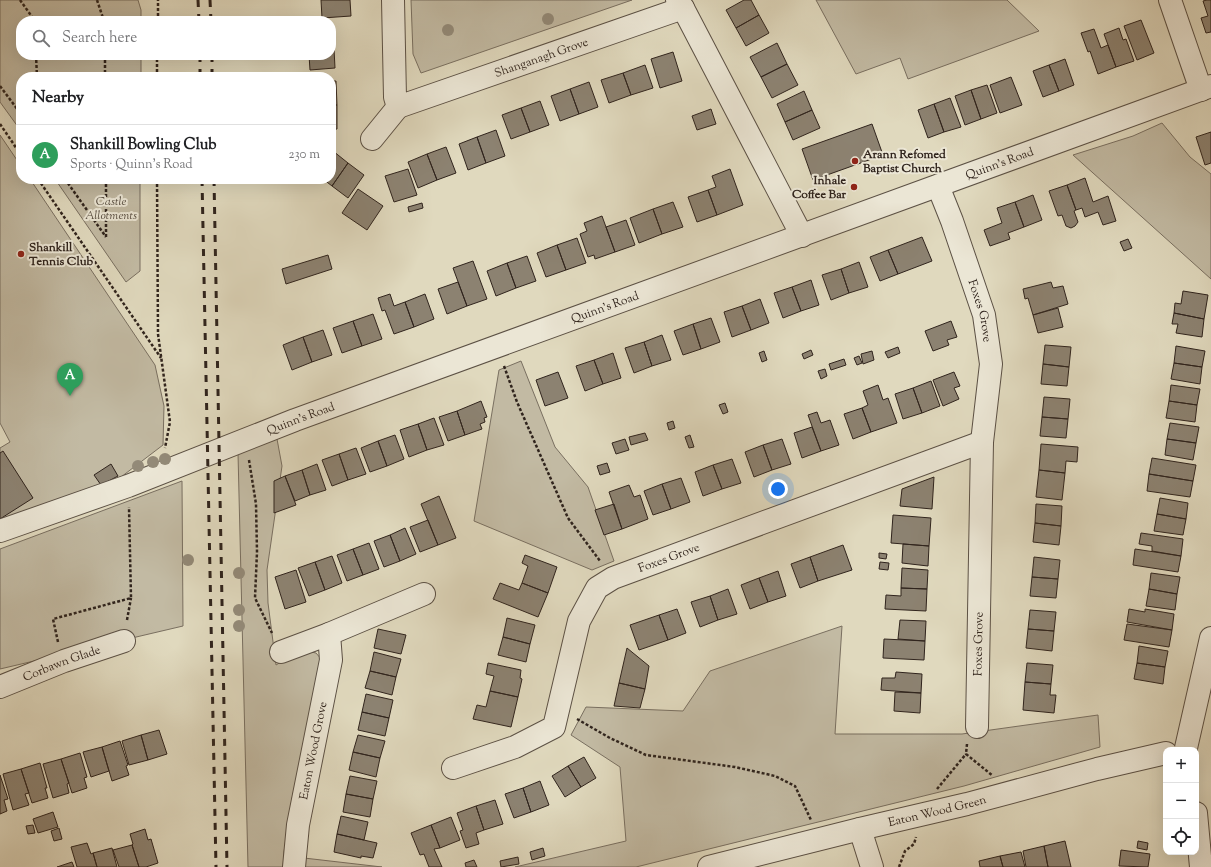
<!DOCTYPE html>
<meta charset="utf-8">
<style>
:root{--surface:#fff;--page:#f2f2f2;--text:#202124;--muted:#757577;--line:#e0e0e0;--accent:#d93025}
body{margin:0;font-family:"Sorts Mill Goudy",serif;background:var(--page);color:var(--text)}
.controls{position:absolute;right:12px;bottom:12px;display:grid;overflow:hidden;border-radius:8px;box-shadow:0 4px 16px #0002}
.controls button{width:36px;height:36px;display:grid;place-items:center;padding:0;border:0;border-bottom:1px solid var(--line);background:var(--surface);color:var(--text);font:20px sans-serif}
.you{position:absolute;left:778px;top:489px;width:14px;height:14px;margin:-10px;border:3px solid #fff;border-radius:50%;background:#1a73e8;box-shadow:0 0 0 6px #1a73e833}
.badge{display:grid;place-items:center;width:26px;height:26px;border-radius:50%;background:var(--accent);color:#fff;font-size:13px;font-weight:700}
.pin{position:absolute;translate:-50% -33px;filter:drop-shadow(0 1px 2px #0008)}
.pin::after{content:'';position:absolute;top:21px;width:14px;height:12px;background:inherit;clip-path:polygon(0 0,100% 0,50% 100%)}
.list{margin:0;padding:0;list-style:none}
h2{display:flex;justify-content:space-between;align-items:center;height:52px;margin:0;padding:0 16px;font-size:17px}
h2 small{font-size:13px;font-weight:400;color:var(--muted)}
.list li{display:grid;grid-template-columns:26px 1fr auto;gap:12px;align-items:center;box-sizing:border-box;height:60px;padding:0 16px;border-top:1px solid var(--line)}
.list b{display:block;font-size:15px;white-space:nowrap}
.list p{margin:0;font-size:13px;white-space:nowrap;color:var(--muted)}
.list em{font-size:13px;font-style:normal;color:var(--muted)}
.icon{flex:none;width:22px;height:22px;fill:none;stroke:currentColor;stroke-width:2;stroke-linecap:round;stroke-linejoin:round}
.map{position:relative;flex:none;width:1211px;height:867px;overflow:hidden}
.search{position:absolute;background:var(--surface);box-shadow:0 4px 16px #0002;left:16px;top:16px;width:320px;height:44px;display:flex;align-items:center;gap:10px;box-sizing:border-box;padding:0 14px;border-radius:16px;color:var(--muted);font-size:15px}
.panel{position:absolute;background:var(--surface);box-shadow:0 4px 16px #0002;left:16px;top:72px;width:320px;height:112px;border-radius:16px}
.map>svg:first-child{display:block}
.green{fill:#c2baa3;stroke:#796f60}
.building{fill:#8c8271;stroke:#30241d}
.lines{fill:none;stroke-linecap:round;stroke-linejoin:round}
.minor-casing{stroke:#5c5145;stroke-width:24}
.path{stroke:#30241d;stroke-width:2.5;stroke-dasharray:3 2;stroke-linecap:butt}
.minor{stroke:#ebe6d5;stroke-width:22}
.rail{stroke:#30241d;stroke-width:3;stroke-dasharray:7 7;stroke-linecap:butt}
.tree{fill:#938a78}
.poi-dot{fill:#8f2418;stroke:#ebe6d5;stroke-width:1.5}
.labels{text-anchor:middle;stroke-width:4;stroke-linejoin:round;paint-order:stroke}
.street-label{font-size:12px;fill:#30241d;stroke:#ebe6d5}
.poi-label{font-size:12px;font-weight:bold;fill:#30241d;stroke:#ebe6d5;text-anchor:start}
.park-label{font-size:12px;font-style:italic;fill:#544a3e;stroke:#ebe6d5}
</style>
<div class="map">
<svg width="1211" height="867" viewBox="0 0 1211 867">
<rect width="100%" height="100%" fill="#e0d9be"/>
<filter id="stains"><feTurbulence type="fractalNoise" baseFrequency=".005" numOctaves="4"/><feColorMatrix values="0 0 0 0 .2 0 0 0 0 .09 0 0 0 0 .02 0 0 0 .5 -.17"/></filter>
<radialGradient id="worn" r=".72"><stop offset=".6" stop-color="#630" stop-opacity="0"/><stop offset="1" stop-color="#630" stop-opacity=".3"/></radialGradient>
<path class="green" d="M0 0H138L141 10V21H21V55H141V77H21V131L0 102Z
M411 0H632L421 73 413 54Z
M816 0H1007L1039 31 908 79 900 58 856 74Z
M1162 123 1190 157 1211 174V279L1073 155 1133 136Z
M0 135 21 166V179H30L155 365 164 406 163 445 121 477 96 491 0 523V448L10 442 0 423Z
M55 179H140V271L126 282Z
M521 361 555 447 588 487 614 561 592 570 474 521 499 370Z
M277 439 282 466 267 570 268 603 276 665 301 650 316 653 322 660 292 799 284 852V867H248L238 453Z
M182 481 183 626 0 669V549Z
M842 626 835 734H962L1098 715 1100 747 964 786 636 867H515L626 841 620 767 571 735 586 707 683 711 710 671Z
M304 858 382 867H305Z"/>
<path class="building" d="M321 0H350L351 16 322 18Z
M744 0H751L759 15 736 28 726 10Z
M1207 0H1211V32L1206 33 1201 18 1208 16 1203 1Z
M759 15 769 33 746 46 736 28Z
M1141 20 1154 53 1137 60 1124 26Z
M1119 28 1123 40 1126 39 1134 61 1116 67 1104 34Z
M333 29 334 49H331V30Z
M1094 29 1101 48 1108 45 1116 67 1098 74 1090 51 1088 52 1081 33Z
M777 43 787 64 761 77 750 57Z
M331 49H334L335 68 310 70 309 55H331Z
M673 52 682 81 660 88 651 59Z
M1065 59 1074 85 1059 91 1049 65Z
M787 64 798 85 772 98 761 77Z
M645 65 653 88 631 95 623 73Z
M1049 65 1059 91 1043 97 1033 71Z
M623 73 631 95 609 103 601 80Z
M1011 77 1022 105 1000 113 990 85Z
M331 81H336L337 105H331Z
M589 82 598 107 579 114 570 89Z
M987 85 997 113 981 119 971 90Z
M570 89 579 114 560 121 551 96Z
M971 90 981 119 965 125 955 96Z
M804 91 812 110 785 122 777 104Z
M950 98 961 127 944 132 934 104Z
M540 101 549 125 530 132 521 108Z
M934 104 944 132 928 138 918 110Z
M331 105H337V129L331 130Z
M521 108 530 132 511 139 502 115Z
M711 109 716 124 697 130 692 116Z
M812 110 820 128 793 140 785 122Z
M872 124 883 155 813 180 802 149Z
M496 130 505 156 486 163 477 137Z
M1211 132V163L1205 165 1196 137Z
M477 137 486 163 468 170 459 144Z
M446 147 456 173 437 180 427 154Z
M333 151 348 163 332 186 323 179H331V154Z
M427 154 437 180 418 188 408 162Z
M348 163 364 175 348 198 332 186Z
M408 169 417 195 394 202 385 176Z
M730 169 743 205 717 215 708 190 716 187 712 176Z
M1085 178 1093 202 1108 196 1116 221 1103 225 1098 212 1085 217 1082 208 1076 210 1067 185Z
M1067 185 1076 210 1074 211 1078 222 1075 226 1071 228 1066 226 1062 215 1058 216 1049 191Z
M358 189 383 206 367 230 342 213Z
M708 190 717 215 697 222 688 197Z
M1033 195 1042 220 1024 227 1015 202Z
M673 202 683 227 662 234 653 209Z
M1015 202 1024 227 1008 233 1010 239 990 246 984 230 1002 223 997 208Z
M422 203 423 208 409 212 408 207Z
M653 209 662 234 639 243 630 218Z
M602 216 615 252 595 259 594 255 588 257 580 234 587 231 584 223Z
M626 220 635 245 615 252 606 227Z
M922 237 932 261 898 274 888 250Z
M577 238 586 263 566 270 557 245Z
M1128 239 1132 248 1124 251 1120 242Z
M557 245 566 270 546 277 537 253Z
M888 250 898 274 880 281 870 257Z
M328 255 332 269 286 284 282 269Z
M527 256 536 281 516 288 507 263Z
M473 261 487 299 467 306 453 268Z
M859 262 868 287 849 293 841 269Z
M507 263 516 288 496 296 487 271Z
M841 269 849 293 831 300 822 275Z
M811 280 819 305 801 311 792 287Z
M458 282 467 306 447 314 438 289Z
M1051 282 1053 288 1063 286 1068 304 1033 315 1028 298 1025 299 1023 289Z
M792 287 801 311 783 318 774 293Z
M1183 291 1208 295 1204 319 1174 313 1175 303 1181 304Z
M390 294 394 306 405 302 414 327 394 334 385 310 382 311 378 298Z
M425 294 434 319 414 327 405 302Z
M760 299 769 323 751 330 742 306Z
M742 306 751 330 732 337 724 312Z
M1058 308 1063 327 1038 333 1033 315Z
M1174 313 1204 319 1202 337 1176 333 1178 324H1172Z
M373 314 382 339 362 346 353 321Z
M711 318 720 342 701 349 693 324Z
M353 321 362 346 342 353 333 328Z
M951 321 957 337 947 340 949 345 933 351 925 331Z
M693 324 701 349 683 355 674 331Z
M323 330 332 355 312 362 303 337Z
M662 335 671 360 652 366 644 342Z
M303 337 312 362 292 370 283 345Z
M644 342 652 366 634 373 625 348Z
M1045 345 1071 347 1069 367 1043 364Z
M1176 346 1205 351 1202 367 1174 363Z
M898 347 900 353 888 358 885 352Z
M811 350 813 355 804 359 802 354Z
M764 351 767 360 762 362 759 353Z
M872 351 874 360 863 364 861 354Z
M613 353 621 378 603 384 594 360Z
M859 356 862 363 857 365 854 358Z
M844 359 846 365 831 370 829 364Z
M594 360 603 384 585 391 576 366Z
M1174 363 1202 367 1200 384 1171 379Z
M1043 364 1069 367 1067 386 1041 384Z
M825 369 827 376 821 379 818 371Z
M558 372 568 398 545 406 536 380Z
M954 372 960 386 954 388 959 399 943 406 933 380Z
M931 381 940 406 922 413 913 388Z
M878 385 883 400 888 398 897 423 871 432 862 408 868 405 863 391Z
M1171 385 1200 389 1197 405 1169 401Z
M913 388 922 413 903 419 895 394Z
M1044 397 1070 399 1068 419 1042 417Z
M481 401 487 417 484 418 485 422 480 424 482 429 465 435 457 411Z
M1169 401 1197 405 1195 422 1166 418Z
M725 403 728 412 723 414 719 405Z
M862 408 871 432 853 439 844 414Z
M457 411 465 435 448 441 439 417Z
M817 412 821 423 830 420 839 445 821 451 808 415Z
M1042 417 1068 419 1066 438 1040 436Z
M434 418 444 445 427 450 418 424Z
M673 421 675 428 669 430 667 423Z
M1170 423 1199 427 1196 443 1167 439Z
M418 424 427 450 409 457 400 430Z
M812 427 821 451 802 458 794 433Z
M645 433 648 440 631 445 629 437Z
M395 435 404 459 387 466 378 441Z
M690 435 694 447 689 448 685 437Z
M625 439 629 450 616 454 612 443Z
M782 439 791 464 772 470 763 445Z
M1167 439 1196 443 1193 460 1165 455Z
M378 441 387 466 370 472 361 448Z
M1041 444 1078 447 1077 462 1066 461 1065 473 1039 470Z
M763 445 772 470 754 477 745 452Z
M356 448 366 474 348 480 339 454Z
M3 451 33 498 0 519V453Z
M339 454 348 480 332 486 322 460Z
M1152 458 1196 465 1193 481 1149 474Z
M732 459 741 483 722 489 713 465Z
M607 463 610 472 600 475 597 466Z
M111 464 118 476 101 485 94 475Z
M317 464 326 490 310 495 302 470Z
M713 465 722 489 703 496 695 472Z
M302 470 310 495 295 501 285 476Z
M1039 470 1065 473 1062 500 1036 497Z
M1149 474 1193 481 1190 497 1147 491Z
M285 476 296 505 274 513V481Z
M934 477 932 509 900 506 902 489Z
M681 478 690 502 671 509 662 484Z
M662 484 671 509 653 515 644 491Z
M629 485 634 497 640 495 648 519 622 529 609 492Z
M439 496 456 538 438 545 421 504Z
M1160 498 1188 503 1186 519 1157 514Z
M614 504 622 529 604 535 595 510Z
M1036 504 1062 506 1061 526 1035 523Z
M1157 514 1186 519 1183 535 1154 531Z
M893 515 931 518 929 546 891 543Z
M428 520 438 545 420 552 410 527Z
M1035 523 1061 526 1059 545 1033 542Z
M405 528 416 554 400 561 390 535Z
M1141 533 1183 539 1181 556 1152 551V546L1139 544Z
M390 535 400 561 384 567 374 541Z
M369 543 379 569 363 575 353 549Z
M903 544 929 546 928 566 902 563Z
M843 545 852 570 818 581 810 557Z
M353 549 363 575 347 581 337 555Z
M1135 549 1181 556 1178 572 1133 565Z
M879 553 887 554 886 559 879 558Z
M525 555 557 567 548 593 522 583 528 566 522 563Z
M332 556 342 583 325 590 315 562Z
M810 557 818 581 800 588 791 564Z
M1034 557 1060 560 1058 579 1032 577Z
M315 562 325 590 309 596 298 568Z
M880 562 889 563 888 570 879 569Z
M902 568 928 570 927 589 901 588Z
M296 570 306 602 285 609 275 577Z
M778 571 786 596 768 602 759 578Z
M1151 573 1180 577 1177 594 1149 589Z
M1032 577 1058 579 1056 598 1030 596Z
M759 578 768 602 750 609 741 585Z
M500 583 519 590 522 583 548 593 538 617 493 599Z
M901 588 927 589 926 611 885 609 886 595 901 596Z
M728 589 737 614 718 620 710 596Z
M1149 589 1177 594 1175 610 1146 606Z
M710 596 718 620 700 627 691 602Z
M677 609 686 633 668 640 659 615Z
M1129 609 1145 612V609L1174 614 1172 630 1127 622Z
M1030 610 1056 612 1054 631 1028 629Z
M659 615 668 640 639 650 630 625Z
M507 618 535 625 530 644 503 637Z
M900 620 926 621 925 641 898 639Z
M1127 624 1172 630 1169 647 1124 640Z
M378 629 406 635 401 654 374 648Z
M1028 629 1054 631 1052 651 1026 648Z
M503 637 530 644 526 662 498 655Z
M884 639 925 641 924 660 883 658Z
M1139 646 1168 651 1165 667 1137 663Z
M627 648 649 666 645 689 619 683Z
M374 652 401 659 396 677 370 671Z
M488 663 521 670 520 678 522 679 518 697 490 691 494 676 486 674Z
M1027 663 1053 665 1051 684 1025 682Z
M1137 663 1165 667 1163 684 1134 679Z
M370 671 396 677 392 695 365 688Z
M896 672 922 674 921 693 881 690 882 678H895Z
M1025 682 1051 684 1050 695H1056L1054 713 1023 710Z
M619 683 645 689 640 708 614 706Z
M490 691 518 697 511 727 473 719 477 705 486 707Z
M895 692 921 693 920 713 894 711Z
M366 694 393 700 389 718 362 712Z
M362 712 389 718 385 736 358 730Z
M159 730 167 754 148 760 141 735Z
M141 735 148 760 129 765 122 741Z
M358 735 385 741 380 758 353 752Z
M120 741 128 765 126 766 129 775 112 781 102 747Z
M102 747 109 771 91 777 83 752Z
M353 752 380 758 376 777 349 770Z
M80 753 87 777 84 778 87 788 72 793 61 759Z
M584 757 596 778 581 787 568 766Z
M61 759 69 783 67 784 69 793 53 798 43 764Z
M40 763 47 788H45L48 798 32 803 21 769Z
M568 766 581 787 565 797 552 776Z
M21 769 29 793 25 794 29 805 13 810 3 774Z
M0 775 8 799 4 800 7 811 0 814Z
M350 776 377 781 373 799 346 794Z
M540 781 549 805 531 812 523 788Z
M523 788 531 812 514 818 505 794Z
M346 794 373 799 370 817 343 812Z
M495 800 503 824 484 830 476 806Z
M476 806 484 830 476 833 479 844 466 848 460 831 463 830 457 813Z
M53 812 58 827 38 833 33 819Z
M341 816 368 822 364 840 337 834Z
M451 817 460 840 440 848 431 825Z
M33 825 35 833 28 834 26 826Z
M431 825 440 848 434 849 442 867H429L424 854 420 855 411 833Z
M59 828 62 839 54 841 51 831Z
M145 829 148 840 151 839 158 863 146 867H139L132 845 133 844 130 834Z
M337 834 377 843 373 858 361 856V858L334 852Z
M1065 841 1071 867H1048L1044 846Z
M1138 841 1148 843 1147 850 1137 848Z
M87 843 91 854 93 853 97 867H77L71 847Z
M132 845 139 867H119L113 850Z
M1044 846 1048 867H1026L1023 851Z
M112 848 117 867H97L93 853Z
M543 848 545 856 532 860 530 852Z
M1121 850 1150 854 1148 867 1119 866Z
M1021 852 1025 867H1003L1000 856Z
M1000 856 1003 867H980L979 861Z
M518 857 519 864 501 867 500 861Z
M474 860 477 867H466L465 863Z
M72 862 74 867H57Z"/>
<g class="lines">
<defs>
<g id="minor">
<path id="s1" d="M393 0 395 97 398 107 683 8"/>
<path d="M677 0 683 8 802 236"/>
<path d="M1170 0 1201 90"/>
<path d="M372 139 398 107"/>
<path id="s2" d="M938 186 952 221 984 315 991 364 982 442 977 727"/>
<path id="s3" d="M0 531 128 486 295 420 1211 86"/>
<path d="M281 652 329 634"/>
<path id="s4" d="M0 687 64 661 124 641"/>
<path d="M1186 750V748L1211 638"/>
<path id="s5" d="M453 768 515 747 554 727 579 621 597 588 613 578 982 442"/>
<path d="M1196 813 1201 867"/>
<path d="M860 829 872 867"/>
<path id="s6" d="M294 867 298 825 331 660 329 634 424 594"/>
<path id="s7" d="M709 867 860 829 967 804 1097 769 1166 753"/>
</g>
</defs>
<use href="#minor" class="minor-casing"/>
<path class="path" d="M20 0 35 21
M97 0 104 21
M158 21V0
M36 55 37 77
M105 55V77
M157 77V55
M0 86 21 114
M0 124 21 155
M38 179 161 358
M65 179 106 237
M106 179V237
M157 179 158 334 170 422 165 448
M504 366 517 402 568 518 600 561
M249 460 256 504 257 552 255 598 272 633
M127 620 131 598
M58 642 53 619 131 598 129 507
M577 719 610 738 646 755 735 767 775 776 795 786 811 820
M967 744 966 754 993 776
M937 789 966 754
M899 867 905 851 914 844 916 837"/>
<use href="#minor" class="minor"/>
<path class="rail" d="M198 0 199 21
M210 0 211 21
M200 55V77
M212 55V77
M202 179 216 867
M214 179 227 867"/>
</g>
<g class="tree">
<circle cx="548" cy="19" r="6"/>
<circle cx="448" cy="30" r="6"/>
<circle cx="165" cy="459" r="6"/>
<circle cx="153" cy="462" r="6"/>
<circle cx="138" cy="466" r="6"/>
<circle cx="188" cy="560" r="6"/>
<circle cx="239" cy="573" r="6"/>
<circle cx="239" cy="610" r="6"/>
<circle cx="239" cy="626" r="6"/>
</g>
<g class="poi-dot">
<circle cx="855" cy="161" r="4"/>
<circle cx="854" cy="187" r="4"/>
<circle cx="21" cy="254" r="4"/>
</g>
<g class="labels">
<g class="street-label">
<text dy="4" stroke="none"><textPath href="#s1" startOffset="259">Shanganagh Grove</textPath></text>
<text dy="4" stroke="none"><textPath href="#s3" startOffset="1065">Quinn's Road</textPath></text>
<text dy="4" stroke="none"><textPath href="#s3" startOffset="645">Quinn's Road</textPath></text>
<text dy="4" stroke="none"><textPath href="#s2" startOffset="132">Foxes Grove</textPath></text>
<text dy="4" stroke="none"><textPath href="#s3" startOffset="321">Quinn's Road</textPath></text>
<text dy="4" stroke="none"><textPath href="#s5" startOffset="334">Foxes Grove</textPath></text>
<text transform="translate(978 644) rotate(-89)" y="4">Foxes Grove</text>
<text dy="4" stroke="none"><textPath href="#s4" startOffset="66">Corbawn Glade</textPath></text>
<text dy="4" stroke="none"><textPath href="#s6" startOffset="118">Eaton Wood Grove</textPath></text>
<text dy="4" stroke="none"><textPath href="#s7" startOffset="235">Eaton Wood Green</textPath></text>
</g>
<g class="poi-label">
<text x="863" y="158">Arann Refomed<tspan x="863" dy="14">Baptist Church</tspan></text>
<text x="846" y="184" text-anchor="end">Inhale<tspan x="846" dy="14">Coffee Bar</tspan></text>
<text x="29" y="251">Shankill<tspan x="29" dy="14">Tennis Club</tspan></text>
</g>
<g class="park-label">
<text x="111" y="205">Castle<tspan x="111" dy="14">Allotments</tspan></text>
</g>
</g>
<rect width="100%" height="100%" filter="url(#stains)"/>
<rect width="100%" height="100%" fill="url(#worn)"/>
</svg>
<div class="controls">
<button>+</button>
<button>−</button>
<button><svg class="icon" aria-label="locate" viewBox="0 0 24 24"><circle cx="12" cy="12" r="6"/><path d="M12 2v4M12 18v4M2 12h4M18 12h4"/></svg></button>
</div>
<div class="you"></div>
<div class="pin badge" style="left:70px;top:396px;background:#2e9e5b">A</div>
<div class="search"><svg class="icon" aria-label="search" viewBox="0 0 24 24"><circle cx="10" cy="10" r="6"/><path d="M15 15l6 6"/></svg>Search here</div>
<section class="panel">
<h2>Nearby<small></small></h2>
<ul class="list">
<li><span class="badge" style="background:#2e9e5b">A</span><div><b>Shankill Bowling Club</b><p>Sports · Quinn's Road</p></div><em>230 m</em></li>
</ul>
</section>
</div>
